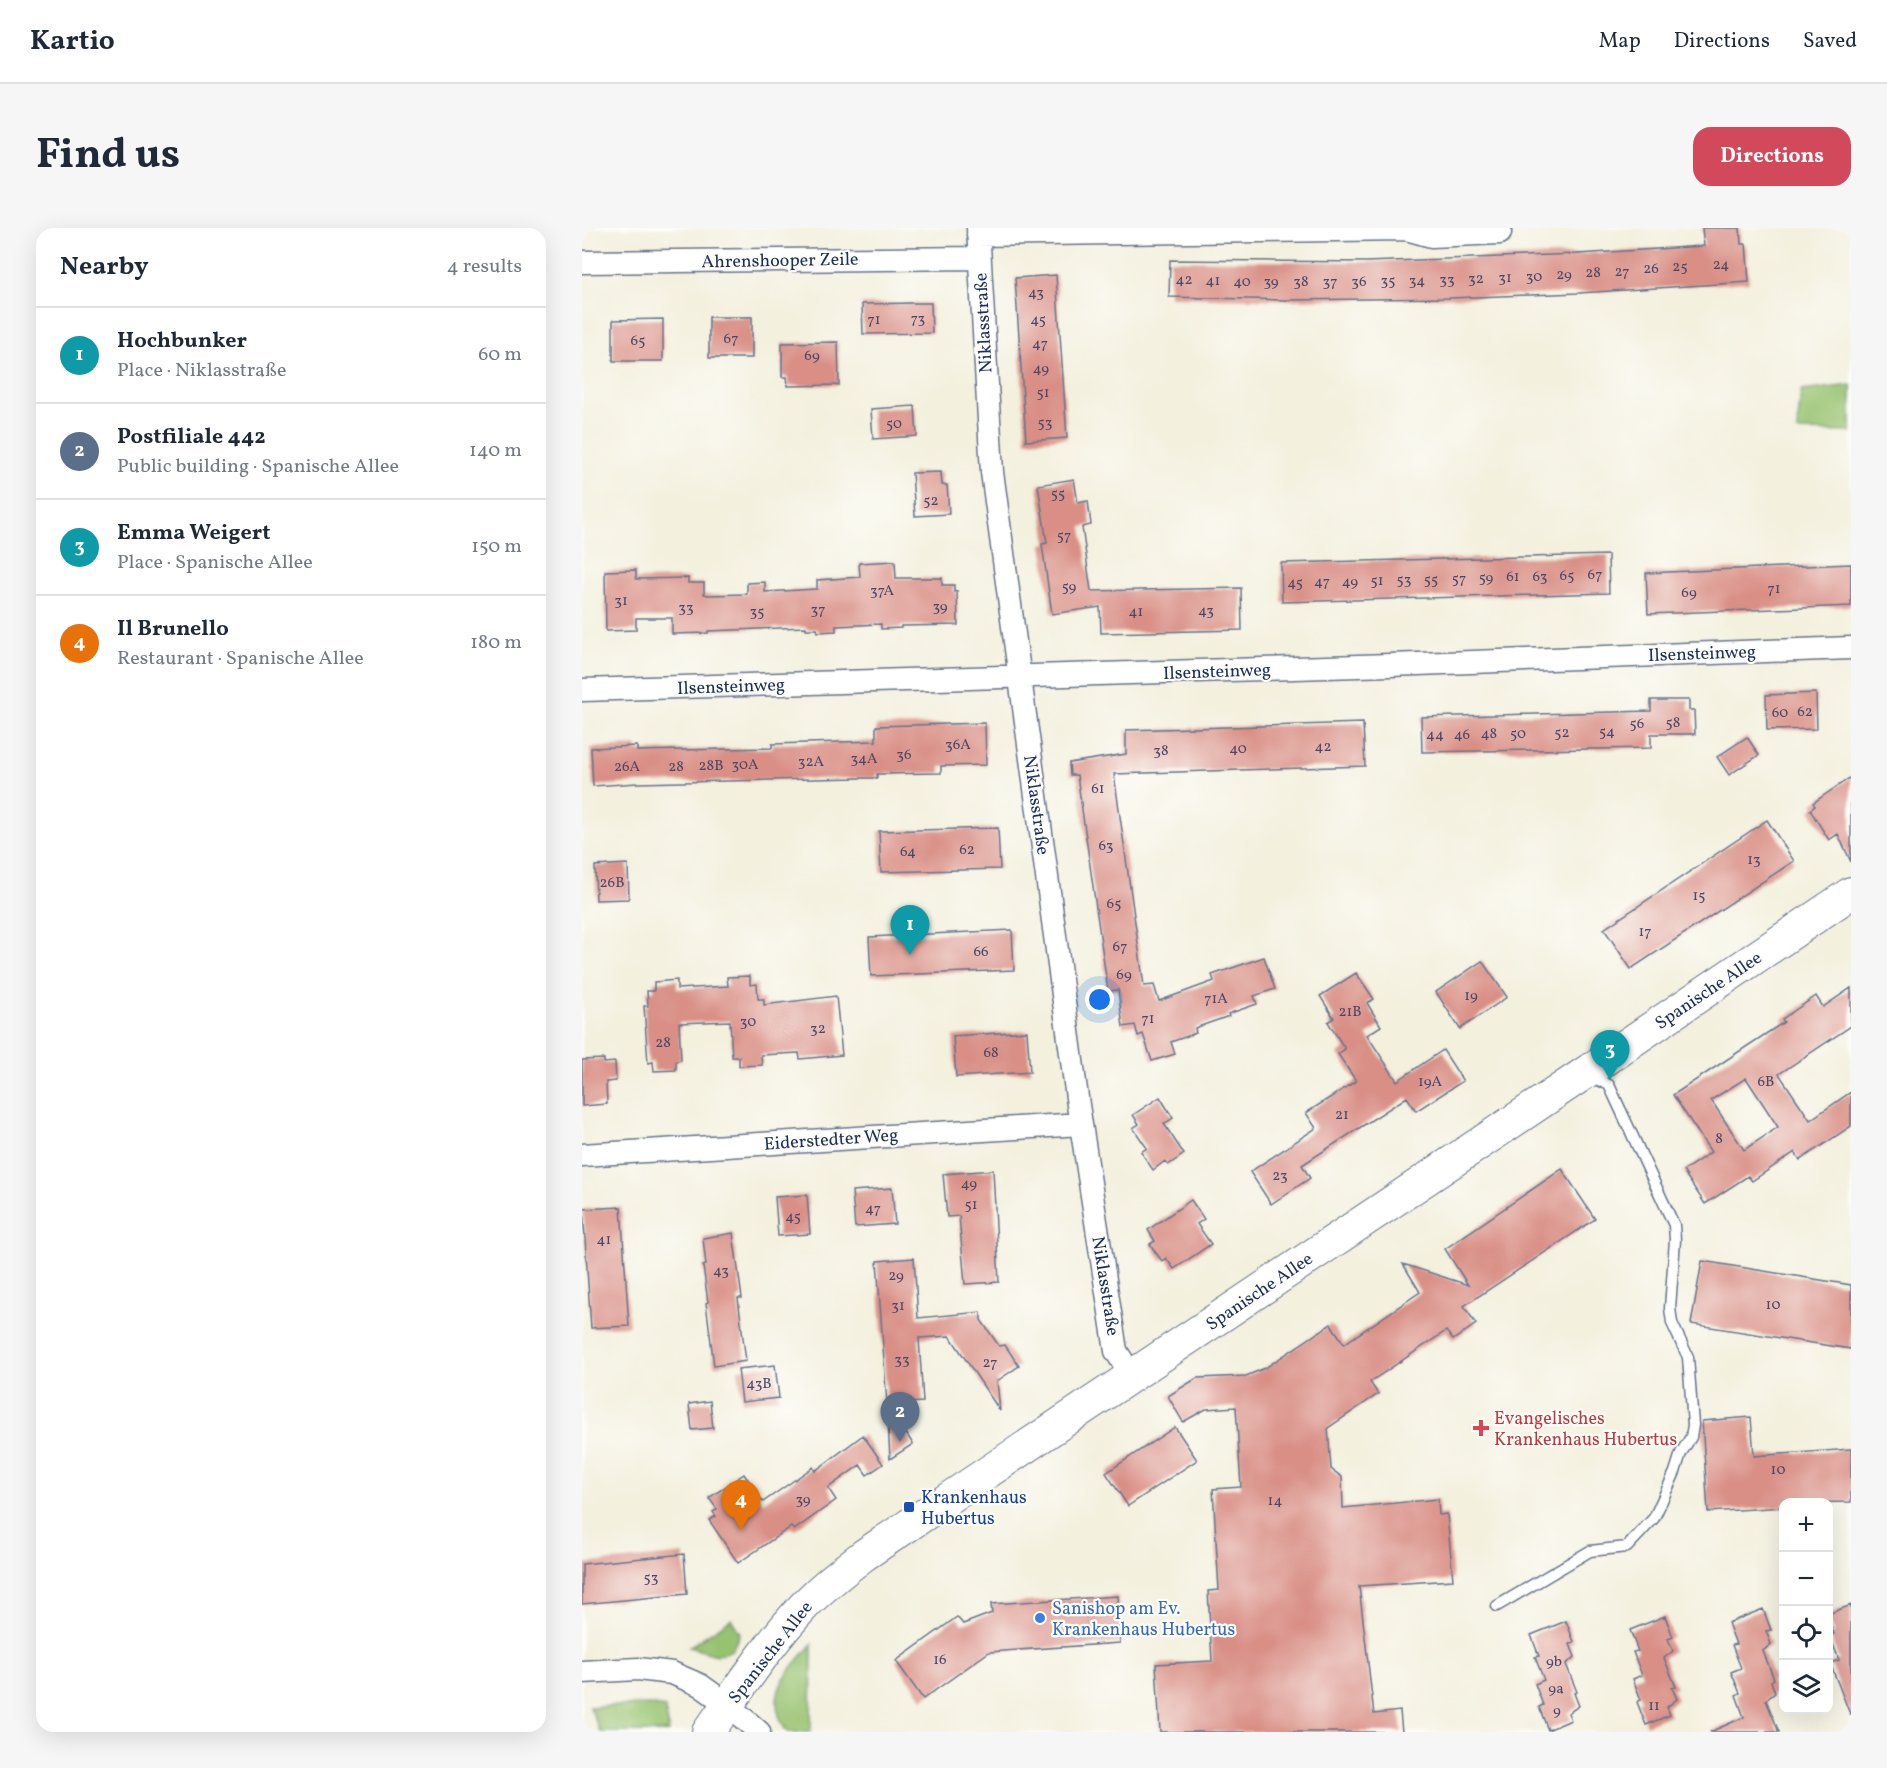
<!DOCTYPE html>
<meta charset="utf-8">
<style>
:root{--surface:#fff;--page:#f6f6f7;--text:#1f2937;--muted:#747a83;--line:#e0e1e3;--accent:#d1495b}
body{margin:0;font-family:Vollkorn,serif;background:var(--page);color:var(--text)}
.controls{position:absolute;right:18px;bottom:18px;display:grid;overflow:hidden;border-radius:12px;box-shadow:0 6px 24px #0002}
.controls button{width:54px;height:54px;display:grid;place-items:center;padding:0;border:0;border-bottom:2px solid var(--line);background:var(--surface);color:var(--text);font:30px sans-serif}
.you{position:absolute;left:518px;top:772px;width:21px;height:21px;margin:-15px;border:4px solid #fff;border-radius:50%;background:#1a73e8;box-shadow:0 0 0 9px #1a73e833}
.badge{display:grid;place-items:center;width:39px;height:39px;border-radius:50%;background:var(--accent);color:#fff;font-size:20px;font-weight:700}
.pin{position:absolute;translate:-50% -50px;filter:drop-shadow(0 2px 3px #0008)}
.pin::after{content:'';position:absolute;top:32px;width:21px;height:18px;background:inherit;clip-path:polygon(0 0,100% 0,50% 100%)}
.list{margin:0;padding:0;list-style:none}
h2{display:flex;justify-content:space-between;align-items:center;height:78px;margin:0;padding:0 24px;font-size:26px}
h2 small{font-size:20px;font-weight:400;color:var(--muted)}
.list li{display:grid;grid-template-columns:39px 1fr auto;gap:18px;align-items:center;box-sizing:border-box;height:96px;padding:0 24px;border-top:2px solid var(--line)}
.list b{display:block;font-size:22px;white-space:nowrap}
.list p{margin:0;font-size:20px;white-space:nowrap;color:var(--muted)}
.list em{font-size:20px;font-style:normal;color:var(--muted)}
.icon{flex:none;width:33px;height:33px;fill:none;stroke:currentColor;stroke-width:2;stroke-linecap:round;stroke-linejoin:round}
.map{position:relative;flex:none;width:1269px;height:1504px;overflow:hidden;border-radius:18px}
header{display:flex;align-items:center;gap:36px;box-sizing:border-box;height:84px;padding:0 30px;background:var(--surface);border-bottom:2px solid var(--line)}
header strong{font-size:28px}
nav{display:flex;gap:33px;margin-inline-start:auto;font-size:21px}
.intro{display:flex;align-items:center;justify-content:space-between;box-sizing:border-box;height:144px;padding:0 36px}
h1{margin:0;font-size:42px}
.button{padding:15px 27px;border-radius:18px;background:var(--accent);color:#fff;font-size:21px;font-weight:700}
main{display:flex;gap:36px;padding:0 36px}
aside{flex:1;background:var(--surface);border-radius:18px;box-shadow:0 6px 24px #0002}
.map>svg:first-child{display:block}
.green{fill:#97c26f;stroke:#597866;stroke-width:1.5}
.building{fill:#d98f86;fill-rule:evenodd}
.lines{fill:none;stroke-linecap:round;stroke-linejoin:round}
.service-casing{stroke:#67738b;stroke-width:13}
.minor-casing{stroke:#67738b;stroke-width:25}
.secondary-casing{stroke:#67738b;stroke-width:34}
.service{stroke:#fff;stroke-width:10}
.minor{stroke:#fff;stroke-width:22}
.secondary{stroke:#fff;stroke-width:32}
.health-dot{fill:#e0444e;stroke:#fdfcf7;stroke-width:2}
.transit-dot{fill:#1a4fb4;stroke:#fdfcf7;stroke-width:2}
.shop-dot{fill:#3f7fe0;stroke:#fdfcf7;stroke-width:2}
.labels{text-anchor:middle;stroke-width:4.5;stroke-linejoin:round;paint-order:stroke}
.number-label{font-size:15px;fill:#4a4768}
.street-label{font-size:18px;fill:#1b2f5e;stroke:#fdfcf7}
.health-label{font-size:18px;fill:#be3a42;stroke:#fdfcf7;text-anchor:start}
.transit-label{font-size:18px;fill:#164399;stroke:#fdfcf7;text-anchor:start}
.shop-label{font-size:18px;fill:#366cbe;stroke:#fdfcf7;text-anchor:start}
</style>
<header>
<strong>Kartio</strong>
<nav><a>Map</a><a>Directions</a><a>Saved</a></nav>
</header>
<div class="intro"><h1>Find us</h1><a class="button">Directions</a></div>
<main>
<aside>
<h2>Nearby<small>4 results</small></h2>
<ul class="list">
<li><span class="badge" style="background:#0f9aa8">1</span><div><b>Hochbunker</b><p>Place · Niklasstraße</p></div><em>60 m</em></li>
<li><span class="badge" style="background:#5c6f8a">2</span><div><b>Postfiliale 442</b><p>Public building · Spanische Allee</p></div><em>140 m</em></li>
<li><span class="badge" style="background:#0f9aa8">3</span><div><b>Emma Weigert</b><p>Place · Spanische Allee</p></div><em>150 m</em></li>
<li><span class="badge" style="background:#e8710a">4</span><div><b>Il Brunello</b><p>Restaurant · Spanische Allee</p></div><em>180 m</em></li>
</ul>
</aside>
<div class="map">
<svg width="1269" height="1504" viewBox="0 0 1269 1504">
<rect width="100%" height="100%" fill="#fdfcf7"/>
<filter id="ink" filterUnits="userSpaceOnUse"><feTurbulence type="fractalNoise" baseFrequency=".0167" numOctaves="2"/><feDisplacementMap in="SourceGraphic" scale="12" xChannelSelector="R" yChannelSelector="G"/><feConvolveMatrix kernelMatrix="1 2 1 2 8 2 1 2 1" color-interpolation-filters="sRGB"/></filter>
<filter id="wash" filterUnits="userSpaceOnUse"><feTurbulence type="fractalNoise" baseFrequency=".008" numOctaves="4" result="noise"/><feDisplacementMap in="SourceGraphic" scale="24" xChannelSelector="R" yChannelSelector="G"/><feGaussianBlur stdDeviation="1.35" result="paint"/><feColorMatrix in="noise" values="0 0 0 0 0 0 0 0 0 0 0 0 0 0 0 0 0 1.4 0 .05"/><feComposite in="paint" operator="in"/></filter>
<g filter="url(#wash)">
<rect width="100%" height="100%" fill="#f3f0de"/>
<path class="green" d="M1269 157V204L1215 203 1219 163Z
M149 1391 158 1405 150 1422 135 1427 107 1419Z
M230 1416 229 1504H205C180 1466 206 1445 230 1416Z
M68 1477 83 1480 87 1504H18L8 1479Z"/>
<g id="blocks">
<path class="building" d="M1120 0H1158L1159 16H1164L1167 54 997 65 868 70 704 72 587 69 588 32 783 34 995 26 1122 18Z
M474 47 485 210 444 213 433 50Z
M333 75H349L350 105 281 106 280 76Z
M127 89H170V130H127Z
M81 91V133H31V92Z
M256 114 257 157 206 158 205 149H200V115Z
M333 178 335 208 291 211 289 181Z
M359 244 360 257H365L367 286 333 288 330 245Z
M492 251 496 275 506 273 509 297 500 299 509 363 659 360 660 402 519 405 518 379 470 386 460 316 465 315 456 257Z
M1026 327 1027 365 700 374 699 335Z
M313 333 314 350H360V357H372V364L375 363 376 397 319 398V400L299 401V396L254 398V403L236 404 235 401H224V399L126 403V405L90 406V390H54V402L24 403 23 343 54 342V351L106 350V355H122V366L126 367 165 366V355L183 354V364L235 361V352L278 349 277 335Z
M1269 336V378L1066 386 1064 345Z
M1234 465 1235 501 1185 502 1184 467Z
M1069 472H1107V482H1112L1113 506H1069V520L840 524 839 489 1069 483Z
M403 495 404 537 359 538V545L295 546V550H278L56 555 11 558 9 520 55 518V523L190 520V516L294 513V498Z
M781 495 783 538 532 546 562 758 572 757 577 773 632 753 630 747 682 729 693 761 672 768 675 776 646 786 647 788 613 800 614 805 589 814 593 826 570 833 561 806 556 808 553 797 541 799 536 762 526 763 495 547H488L487 535 544 526V502Z
M1165 509 1177 527 1147 547 1135 529Z
M1269 549V634L1256 606 1247 612 1228 582 1233 578 1231 575Z
M1185 592 1212 633 1049 741 1022 701Z
M416 600 418 641 299 644 297 603Z
M46 636 47 671 14 672 13 638Z
M430 702 432 742 289 748 287 709Z
M900 733 925 769 878 801 854 764Z
M774 745 792 771 785 775 799 798 785 807 815 853 861 822 881 853 834 883 825 869 720 937 728 950 689 976 668 944 734 900 724 885 774 853 756 826 763 821 746 794 752 790 738 768Z
M168 748V757L175 756 176 771H182V777L254 768 260 827 218 831 217 825 179 827 180 837 157 838V829H150L148 793 97 795 99 832 94 833V842L72 843 71 834 66 835 62 778H66L65 763H72V754L95 752V761L146 758 145 749Z
M1269 760V798L1197 846 1228 892 1269 864V898L1218 932 1213 924 1170 953 1166 948 1123 976 1101 943 1129 924 1091 867 1202 794 1200 791 1234 768 1241 779ZM1164 850 1196 899 1162 922 1129 872Z
M445 803 448 844 374 849 371 808Z
M22 831V835L33 834 34 853 24 854 25 876 0 878V832Z
M578 869 591 890 582 896 602 926 586 937 583 933 571 942 559 924 565 920 551 900 557 896 551 887Z
M980 941 1013 991 882 1078 894 1096 871 1112 864 1103 788 1154 796 1166 746 1200 749 1241 760 1249 761 1280 856 1271 857 1287 865 1286 871 1352 777 1358 792 1486 818 1483 820 1504H578L574 1436 630 1433 626 1363 637 1362 631 1261 659 1259 654 1179 624 1181 601 1194 586 1168 615 1150 664 1148 683 1140 749 1096 762 1116 838 1064 821 1036 886 1057 863 1021Z
M411 942 417 1054 383 1056 377 988 365 989 361 946Z
M310 960 313 996 273 999 270 963Z
M225 967 228 1006 196 1008 193 969Z
M609 972 622 991 615 996 629 1016 592 1041 584 1030 580 1033 574 1025 568 1016 573 1013 566 1002Z
M39 979 47 1098 9 1100 1 981Z
M151 1005 160 1070H156L164 1133 132 1138 124 1075 126 1074 121 1038 124 1037 121 1010Z
M332 1030 336 1090 399 1084V1092L417 1118 423 1117 437 1138 415 1153 418 1183 368 1108 337 1110 341 1174 305 1176 295 1033Z
M1120 1033 1269 1057V1121L1109 1096Z
M193 1137 197 1170 160 1174 156 1141Z
M128 1173 131 1200 110 1202 107 1176Z
M305 1176 331 1216 308 1231Z
M1169 1189 1172 1228 1269 1221V1274L1202 1275V1279L1126 1284 1120 1193Z
M593 1199 615 1232 546 1278 524 1245Z
M281 1207 301 1236 285 1247 278 1237 246 1260 254 1272 212 1302 209 1299 156 1335 127 1292 134 1288 131 1284 135 1281 127 1270 162 1246 181 1274 231 1239 233 1243Z
M102 1326 105 1366 0 1376V1336Z
M536 1368 538 1415 407 1424 341 1471 314 1433 375 1389 381 1396 410 1385 409 1376Z
M1269 1377V1486H1268L1248 1435 1257 1432 1248 1408 1252 1406 1246 1391V1386Z
M1181 1381 1189 1402 1184 1403 1189 1416 1181 1423 1192 1451 1189 1453 1193 1465 1184 1472 1197 1504H1128L1162 1489 1154 1467 1158 1465 1149 1444 1159 1440 1150 1417 1154 1416 1146 1395Z
M1083 1388 1091 1409 1086 1411 1091 1423 1082 1430 1094 1459 1090 1460 1095 1471 1085 1479 1088 1487 1064 1497 1055 1474 1059 1472 1051 1451 1060 1447 1051 1424 1056 1423 1048 1402Z
M984 1393 992 1414 988 1416 993 1429 984 1436 995 1464 992 1465 997 1478 986 1485 989 1492 966 1502 957 1479 961 1477 953 1456 962 1452 953 1429 957 1428 949 1407Z"/>
</g>
</g>
<g filter="url(#ink)">
<use href="#blocks" fill-opacity="0" stroke="#67738b" stroke-width="1.5"/>
<g class="lines">
<defs>
<path id="service" d="M915 1378 1008 1323 1045 1319 1072 1290 1093 1244 1099 1225 1109 1209 1111 1197 1106 1129 1090 1095 1088 1080 1093 1012 1092 997 1027 857 1006 847"/>
<path id="minor" d="M396 0 410 244 496 877 534 1123 550 1148
M396 7 824 1 849 8 918 5V0
M0 34 397 30
M0 462 808 437 1269 420
M0 927 499 896
M0 1444 56 1441 90 1445 118 1457 146 1477 177 1504"/>
<path id="secondary" d="M126 1504C157 1462 186 1416 222 1378 240 1359 261 1343 282 1327L997 849 1269 665"/>
</defs>
<use href="#service" class="service-casing"/>
<use href="#minor" class="minor-casing"/>
<use href="#secondary" class="secondary-casing"/>
<use href="#service" class="service"/>
<use href="#minor" class="minor"/>
<use href="#secondary" class="secondary"/>
</g>
</g>
<path class="health-dot" d="M896 1191h6v6h6v6h-6v6h-6v-6h-6v-6h6z"/>
<rect class="transit-dot" x="321" y="1273" width="12" height="12" rx="3"/>
<circle class="shop-dot" cx="458" cy="1390" r="6"/>
<g class="labels">
<g class="number-label">
<text x="1139" y="41">24</text>
<text x="1098" y="43">25</text>
<text x="1069" y="45">26</text>
<text x="1040" y="48">27</text>
<text x="1011" y="49">28</text>
<text x="982" y="51">29</text>
<text x="952" y="53">30</text>
<text x="923" y="54">31</text>
<text x="894" y="55">32</text>
<text x="602" y="56">42</text>
<text x="865" y="56">33</text>
<text x="631" y="57">41</text>
<text x="806" y="57">35</text>
<text x="835" y="57">34</text>
<text x="660" y="58">40</text>
<text x="689" y="58">39</text>
<text x="719" y="58">38</text>
<text x="748" y="58">37</text>
<text x="777" y="58">36</text>
<text x="454" y="69">43</text>
<text x="336" y="95">73</text>
<text x="292" y="96">71</text>
<text x="456" y="96">45</text>
<text x="149" y="115">67</text>
<text x="56" y="117">65</text>
<text x="458" y="120">47</text>
<text x="230" y="132">69</text>
<text x="459" y="145">49</text>
<text x="461" y="169">51</text>
<text x="463" y="199">53</text>
<text x="312" y="200">50</text>
<text x="476" y="270">55</text>
<text x="349" y="277">52</text>
<text x="482" y="312">57</text>
<text x="1013" y="351">67</text>
<text x="985" y="352">65</text>
<text x="931" y="353">61</text>
<text x="958" y="353">63</text>
<text x="904" y="354">59</text>
<text x="877" y="355">57</text>
<text x="822" y="356">53</text>
<text x="849" y="356">55</text>
<text x="795" y="357">51</text>
<text x="740" y="358">47</text>
<text x="768" y="358">49</text>
<text x="713" y="359">45</text>
<text x="487" y="363">59</text>
<text x="1192" y="365">71</text>
<text x="300" y="367">37A</text>
<text x="1107" y="369">69</text>
<text x="39" y="377">31</text>
<text x="358" y="383">39</text>
<text x="104" y="384">33</text>
<text x="236" y="386">37</text>
<text x="624" y="387">43</text>
<text x="175" y="388">35</text>
<text x="554" y="388">41</text>
<text x="1223" y="488">62</text>
<text x="1198" y="489">60</text>
<text x="1091" y="499">58</text>
<text x="1055" y="500">56</text>
<text x="1025" y="508">54</text>
<text x="980" y="509">52</text>
<text x="907" y="510">48</text>
<text x="936" y="510">50</text>
<text x="853" y="511">44</text>
<text x="880" y="511">46</text>
<text x="376" y="521">36A</text>
<text x="741" y="523">42</text>
<text x="656" y="525">40</text>
<text x="579" y="527">38</text>
<text x="322" y="531">36</text>
<text x="282" y="535">34A</text>
<text x="229" y="538">32A</text>
<text x="163" y="541">30A</text>
<text x="129" y="542">28B</text>
<text x="45" y="543">26A</text>
<text x="94" y="543">28</text>
<text x="516" y="565">61</text>
<text x="524" y="622">63</text>
<text x="385" y="626">62</text>
<text x="326" y="628">64</text>
<text x="1172" y="636">13</text>
<text x="30" y="659">26B</text>
<text x="1117" y="672">15</text>
<text x="532" y="680">65</text>
<text x="1063" y="708">17</text>
<text x="538" y="723">67</text>
<text x="399" y="728">66</text>
<text x="542" y="751">69</text>
<text x="889" y="772">19</text>
<text x="634" y="775">71A</text>
<text x="768" y="788">21B</text>
<text x="566" y="795">71</text>
<text x="166" y="798">30</text>
<text x="236" y="805">32</text>
<text x="81" y="819">28</text>
<text x="409" y="829">68</text>
<text x="848" y="858">19A</text>
<text x="1184" y="858">6B</text>
<text x="760" y="891">21</text>
<text x="1137" y="915">8</text>
<text x="698" y="952">23</text>
<text x="387" y="960">49</text>
<text x="389" y="981">51</text>
<text x="291" y="985">47</text>
<text x="211" y="993">45</text>
<text x="22" y="1016">41</text>
<text x="139" y="1047">43</text>
<text x="314" y="1052">29</text>
<text x="1191" y="1081">10</text>
<text x="316" y="1082">31</text>
<text x="320" y="1136">33</text>
<text x="408" y="1139">27</text>
<text x="177" y="1160">43B</text>
<text x="1196" y="1246">10</text>
<text x="221" y="1276">39</text>
<text x="693" y="1277">14</text>
<text x="69" y="1354">53</text>
<text x="358" y="1436">16</text>
<text x="972" y="1438">9b</text>
<text x="974" y="1465">9a</text>
<text x="1072" y="1482">11</text>
<text x="975" y="1487">9</text>
</g>
<g class="street-label">
<text transform="translate(198 32) rotate(-1)" y="6">Ahrenshooper Zeile</text>
<text transform="translate(401 95) rotate(-93)" y="6">Niklasstraße</text>
<text transform="translate(1120 425) rotate(-2)" y="6">Ilsensteinweg</text>
<text transform="translate(635 443) rotate(-2)" y="6">Ilsensteinweg</text>
<text transform="translate(149 458) rotate(-2)" y="6">Ilsensteinweg</text>
<text transform="translate(455 577) rotate(82)" y="6">Niklasstraße</text>
<text transform="translate(1126 762) rotate(-34)" y="6">Spanische Allee</text>
<text transform="translate(249 911) rotate(-4)" y="6">Eiderstedter Weg</text>
<text transform="translate(524 1058) rotate(81)" y="6">Niklasstraße</text>
<text transform="translate(677 1063) rotate(-34)" y="6">Spanische Allee</text>
<text transform="translate(188 1424) rotate(-52)" y="6">Spanische Allee</text>
</g>
<g class="health-label">
<text x="912" y="1196">Evangelisches<tspan x="912" dy="21">Krankenhaus Hubertus</tspan></text>
</g>
<g class="transit-label">
<text x="339" y="1275">Krankenhaus<tspan x="339" dy="21">Hubertus</tspan></text>
</g>
<g class="shop-label">
<text x="470" y="1386">Sanishop am Ev.<tspan x="470" dy="21">Krankenhaus Hubertus</tspan></text>
</g>
</g>
</svg>
<div class="controls">
<button>+</button>
<button>−</button>
<button><svg class="icon" aria-label="locate" viewBox="0 0 24 24"><circle cx="12" cy="12" r="6"/><path d="M12 2v4M12 18v4M2 12h4M18 12h4"/></svg></button>
<button><svg class="icon" aria-label="layers" viewBox="0 0 24 24"><path d="M12 4l9 5-9 5-9-5zM3 14l9 5 9-5"/></svg></button>
</div>
<div class="you"></div>
<div class="pin badge" style="left:328px;top:727px;background:#0f9aa8">1</div>
<div class="pin badge" style="left:318px;top:1214px;background:#5c6f8a">2</div>
<div class="pin badge" style="left:1028px;top:852px;background:#0f9aa8">3</div>
<div class="pin badge" style="left:159px;top:1302px;background:#e8710a">4</div>
</div>
</main>
